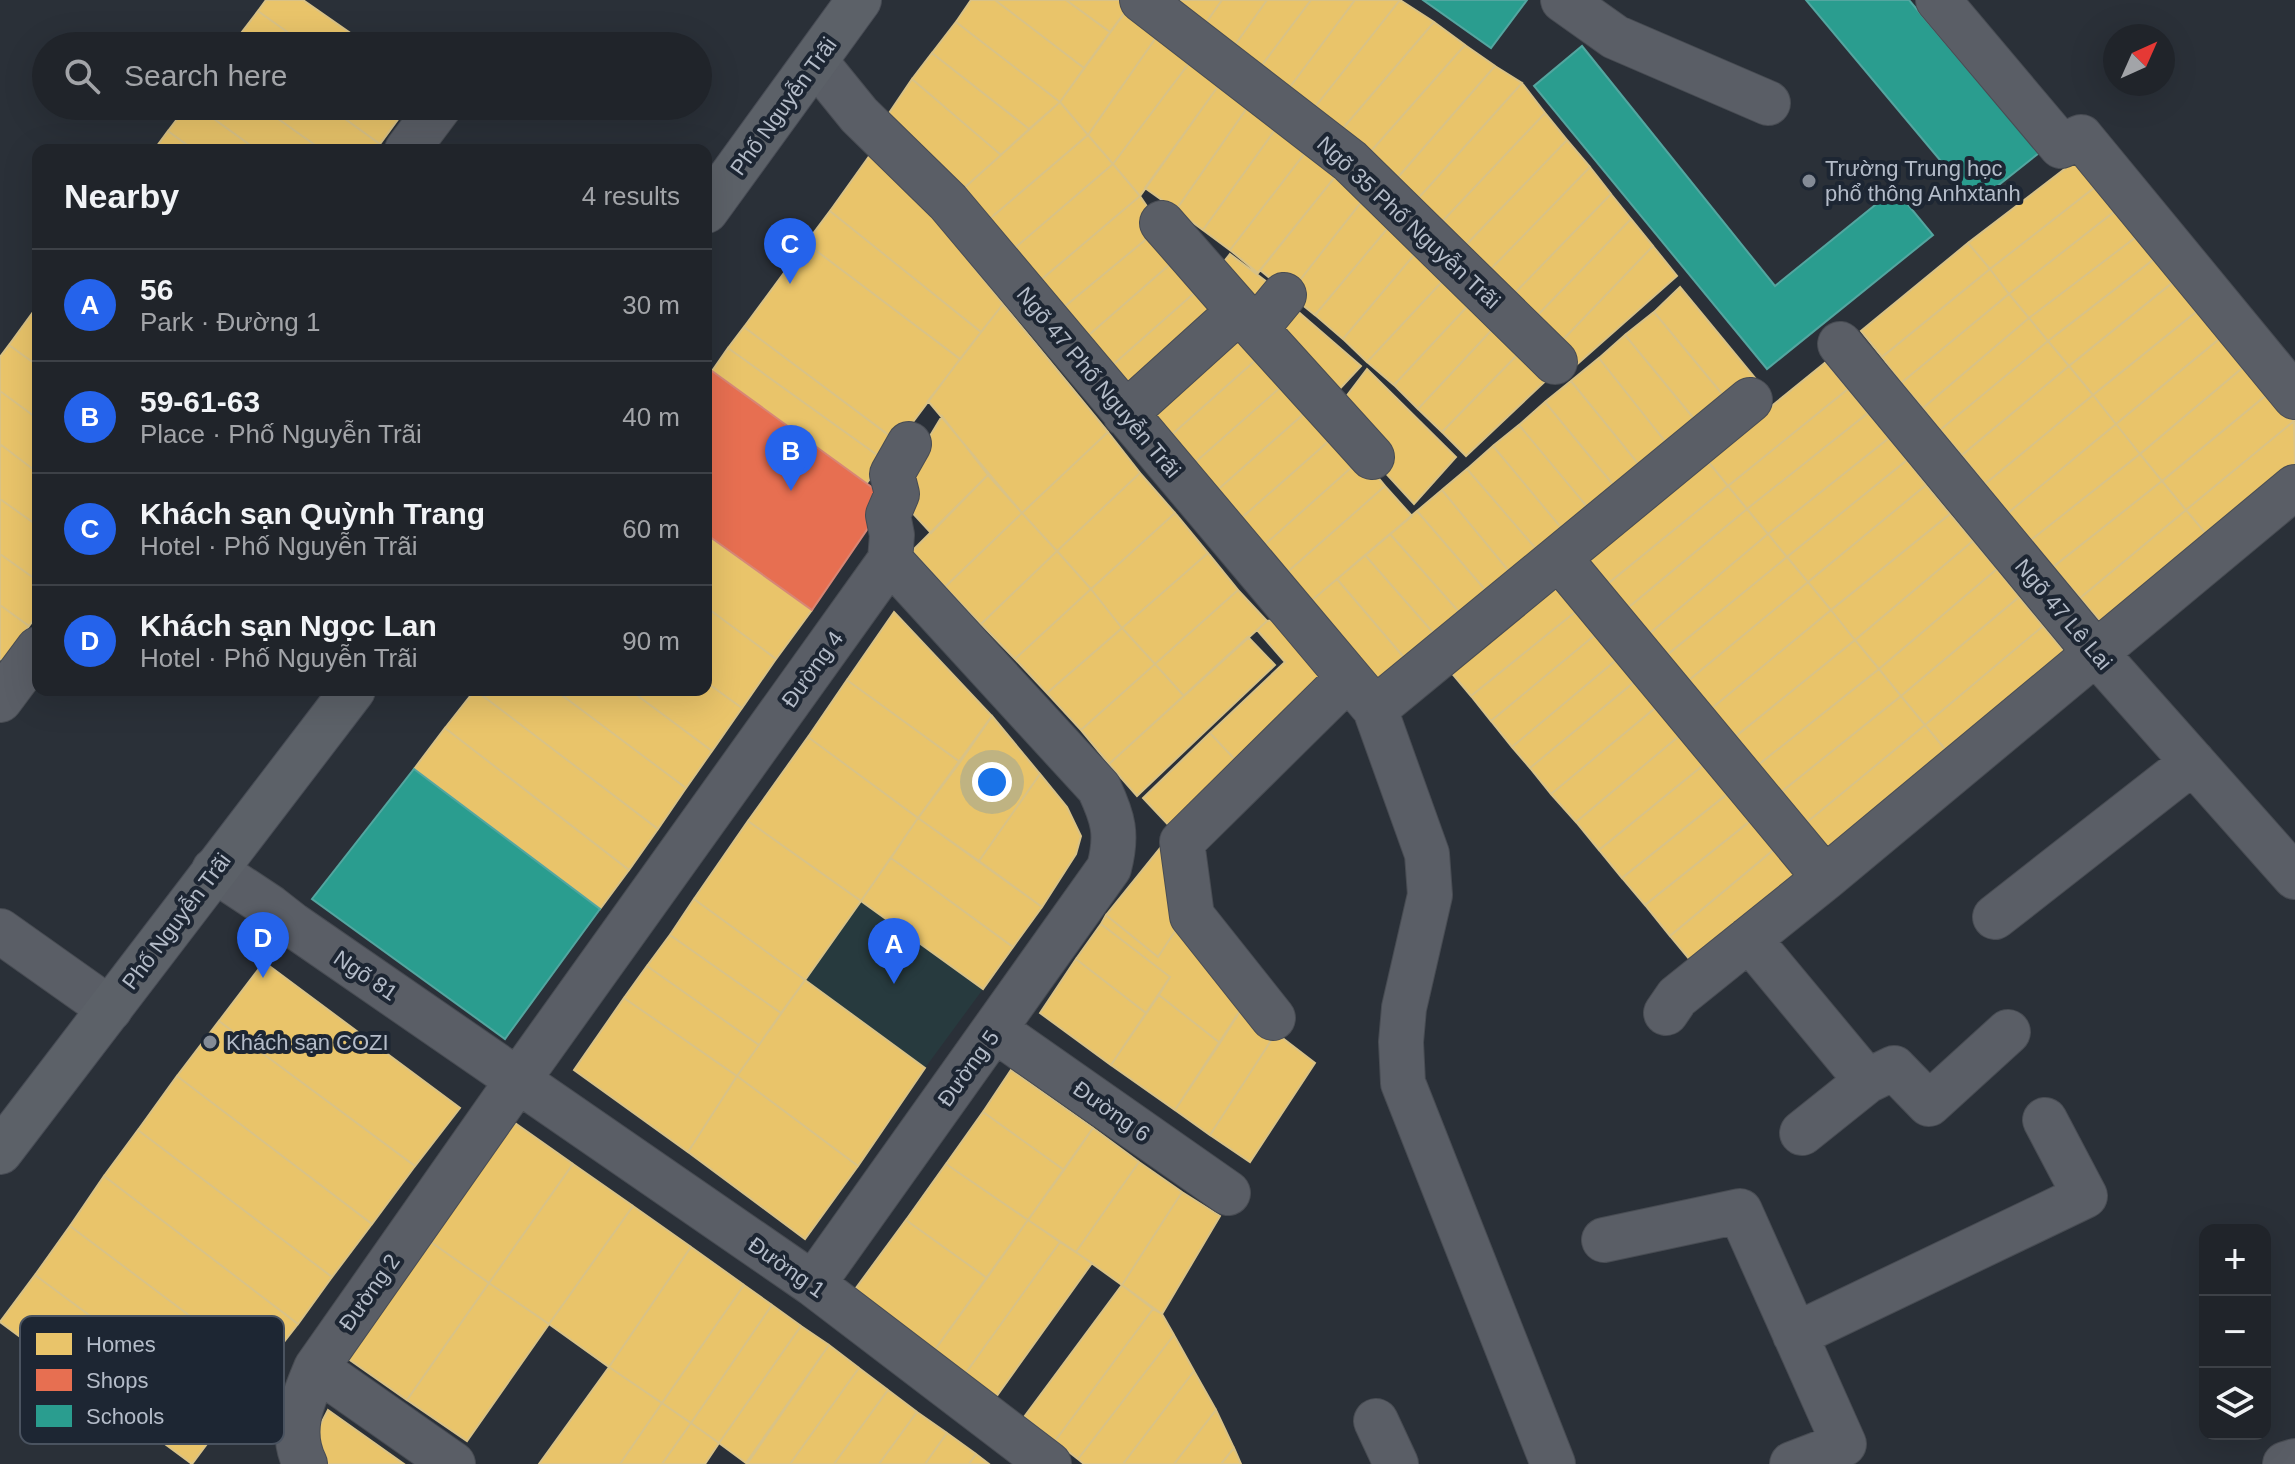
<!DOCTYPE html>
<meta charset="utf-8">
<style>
:root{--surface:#20242a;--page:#2d3036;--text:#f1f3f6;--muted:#a2a4a8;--line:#3d4147;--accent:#2563eb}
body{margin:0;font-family:Helvetica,sans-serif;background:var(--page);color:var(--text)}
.controls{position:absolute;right:24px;bottom:24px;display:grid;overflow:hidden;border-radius:16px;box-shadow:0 8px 32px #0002}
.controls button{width:72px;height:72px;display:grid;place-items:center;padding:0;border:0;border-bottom:2px solid var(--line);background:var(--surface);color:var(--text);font:40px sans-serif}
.compass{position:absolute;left:2103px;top:24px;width:72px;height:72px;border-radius:50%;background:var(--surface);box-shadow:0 8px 32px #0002;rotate:45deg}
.you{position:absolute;left:992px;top:782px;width:28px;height:28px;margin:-20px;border:6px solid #fff;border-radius:50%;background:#1a73e8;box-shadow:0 0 0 12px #1a73e833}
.badge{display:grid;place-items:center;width:52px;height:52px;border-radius:50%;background:var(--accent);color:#fff;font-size:26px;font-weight:700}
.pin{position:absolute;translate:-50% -66px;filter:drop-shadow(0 2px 4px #0008)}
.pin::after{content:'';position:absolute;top:42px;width:28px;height:24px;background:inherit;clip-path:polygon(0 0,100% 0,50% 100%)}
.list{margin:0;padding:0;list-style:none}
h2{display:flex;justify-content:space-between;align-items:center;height:104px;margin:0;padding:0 32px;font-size:34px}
h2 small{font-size:26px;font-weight:400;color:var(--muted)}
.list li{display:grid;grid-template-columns:52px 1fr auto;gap:24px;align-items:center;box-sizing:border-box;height:112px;padding:0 32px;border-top:2px solid var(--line)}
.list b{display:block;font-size:30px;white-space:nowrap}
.list p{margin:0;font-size:26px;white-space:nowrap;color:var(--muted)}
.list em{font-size:26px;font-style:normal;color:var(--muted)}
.icon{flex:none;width:44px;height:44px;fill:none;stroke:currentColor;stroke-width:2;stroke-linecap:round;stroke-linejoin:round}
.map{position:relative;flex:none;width:2295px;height:1464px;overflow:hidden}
.search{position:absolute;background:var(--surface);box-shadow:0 8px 32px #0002;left:32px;top:32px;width:680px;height:88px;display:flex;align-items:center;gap:20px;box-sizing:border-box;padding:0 28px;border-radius:44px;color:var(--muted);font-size:30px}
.panel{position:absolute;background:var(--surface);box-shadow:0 8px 32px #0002;left:32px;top:144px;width:680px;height:552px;border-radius:16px}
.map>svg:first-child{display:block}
.green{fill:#273a3e}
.homes{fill:#e9c46a;stroke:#d9c286;stroke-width:2}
.shops{fill:#e76f51;stroke:#d88675;stroke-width:2}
.schools{fill:#2a9d8f;stroke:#53a6a0;stroke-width:2}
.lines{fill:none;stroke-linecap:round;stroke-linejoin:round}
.minor-casing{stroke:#484c53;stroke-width:46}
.major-casing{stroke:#484c55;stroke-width:46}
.minor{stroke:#5a5e66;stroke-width:44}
.major{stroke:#5c6168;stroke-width:44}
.poi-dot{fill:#848b96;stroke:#1d2633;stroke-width:3}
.labels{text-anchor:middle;stroke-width:8;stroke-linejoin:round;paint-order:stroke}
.street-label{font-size:22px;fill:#b4bcc9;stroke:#1d2633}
.poi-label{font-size:22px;fill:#b4bcc9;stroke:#1d2633;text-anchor:start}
.key{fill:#1d2633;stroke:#4a5360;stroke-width:2}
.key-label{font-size:22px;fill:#b4bcc9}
</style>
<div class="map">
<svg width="2295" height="1464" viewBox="0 0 2295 1464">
<rect width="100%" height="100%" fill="#2a3038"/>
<path class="green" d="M861 901 983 989 925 1068 805 980Z"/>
<path class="homes" d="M266 0H303L369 46H307L258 11Z
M971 0H995L1084 68 1060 102 956 22Z
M995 0H1066L1110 32 1084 68Z
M1066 0H1125L1131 4 1110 32Z
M1178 0H1222L1201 30 1174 7Z
M1222 0H1267L1230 52 1201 30Z
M1267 0H1311L1256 73 1230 52Z
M1311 0H1355L1287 91 1256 73Z
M1355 0H1400L1311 112 1287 91Z
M1400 0 1434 22 1338 134 1311 112Z
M1131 4 1162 29 1088 135 1060 102Z
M258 11 307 46H242L235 41Z
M956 22 1060 102 1029 129 932 53Z
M1434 22 1465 45 1365 158 1338 134Z
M1162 29 1196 54 1113 164 1088 135Z
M1465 45 1495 66 1393 183 1365 158Z
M932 53 1029 129 1001 155 912 79Z
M1196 54 1224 78 1140 196 1113 164Z
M1495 66 1522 83 1415 202 1393 183Z
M1224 78 1254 98 1176 210 1145 188Z
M912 79 1001 155 962 190 887 116Z
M1522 83 1545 113 1438 226 1415 202Z
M1254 98 1282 120 1203 230 1176 210Z
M1060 102 1088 135 986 222 962 190Z
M187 106H196L257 150H194L168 131Z
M196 106H260L322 150H257Z
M260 106H327L380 144 376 150H322Z
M327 106H392L402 114 380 144Z
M1545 113 1567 140 1463 248 1438 226Z
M1282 120 1312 144 1230 250 1203 230Z
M168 131 194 150H154Z
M1088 135 1113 164 1009 253 986 222Z
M1567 140 1590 167 1485 275 1460 251Z
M1312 144 1343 167 1258 273 1230 250Z
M870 155 935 219 1003 304 981 332 830 211Z
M2079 158 2099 184 1990 269 1968 243Z
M1113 164 1140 196 1036 284 1009 253Z
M1343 167 1370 191 1289 294 1260 270Z
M1590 167 1611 194 1510 298 1485 275Z
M2099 184 2119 208 2009 294 1990 269Z
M1370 191 1397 217 1315 315 1289 294Z
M1611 194 1631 219 1530 323 1510 298Z
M1140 196 1161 227 1058 312 1036 284Z
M2119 208 2140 234 2029 318 2009 294Z
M830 211 981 332 960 359 806 243Z
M1397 217 1425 242 1343 339 1315 315Z
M1631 219 1653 246 1554 349 1530 323Z
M1161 227 1183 253 1083 340 1058 312Z
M2140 234 2158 256 2048 341 2029 318Z
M1425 242 1453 270 1367 362 1343 339Z
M806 243 960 359 898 442 744 327Z
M1968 243 1990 269 1882 357 1861 331Z
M1653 246 1677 276 1573 368 1554 349Z
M1183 253 1208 281 1108 369 1083 340Z
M1230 254 1279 291 1252 316 1214 274Z
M2158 256 2177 279 2069 366 2048 341Z
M1990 269 2009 294 1901 383 1882 357Z
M1453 270 1478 295 1394 385 1367 362Z
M2177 279 2201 308 2093 395 2069 366Z
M1208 281 1231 306 1132 396 1108 369Z
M1680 287 1756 379 1728 401 1654 312Z
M2009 294 2029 318 1923 408 1901 383Z
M1478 295 1502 319 1418 409 1394 385Z
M1287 302 1361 366 1334 395 1263 330Z
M1003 304 1108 432 1022 513 928 401Z
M2201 308 2224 335 2116 424 2093 395Z
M33 312 38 315V366L9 345Z
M1654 312 1728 401 1700 426 1625 335Z
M2029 318 2048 341 1940 430 1923 408Z
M1502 319 1527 345 1442 432 1418 409Z
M1244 324 1267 350 1168 438 1145 409Z
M744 327 898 442 884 460 728 348Z
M1625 335 1700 426 1672 450 1599 358Z
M2224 335 2247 364 2140 454 2116 424Z
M2048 341 2069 366 1962 455 1940 430Z
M9 345 38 366V419L0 391V357Z
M1527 345 1556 371 1466 456 1442 432Z
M728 348 884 460 866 484 712 371Z
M1267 350 1291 378 1191 466 1168 438Z
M1599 358 1672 450 1645 472 1571 381Z
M1826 362 1848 389 1728 486 1706 459Z
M2247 364 2270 392 2162 481 2140 454Z
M2069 366 2093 395 1985 484 1962 455Z
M1367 369 1456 457 1414 504 1379 466 1339 406Z
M1291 378 1315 404 1214 493 1191 466Z
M1571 381 1645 472 1620 493 1545 402Z
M1848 389 1868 413 1747 509 1728 486Z
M0 391 38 419V473L0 444Z
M2270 392 2294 421 2186 510 2162 481Z
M2093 395 2116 424 2008 513 1985 484Z
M1545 402 1620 493 1594 515 1519 425Z
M1315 404 1339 432 1238 521 1214 493Z
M1868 413 1889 438 1768 534 1747 509Z
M942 416 988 475 931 533 908 508 906 476Z
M2294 421 2295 470 2212 541 2186 510Z
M2116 424 2140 454 2031 540 2008 513Z
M1519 425 1594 515 1569 537 1493 446Z
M1108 432 1140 473 1057 551 1022 513Z
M1339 432 1362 458 1261 548 1238 521Z
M1889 438 1907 460 1787 557 1768 534Z
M0 444 38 473V526L0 499Z
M1493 446 1569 537 1544 558 1467 469Z
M2140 454 2162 481 2053 567 2031 540Z
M1362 458 1385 486 1284 575 1261 548Z
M1706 459 1728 486 1605 586 1583 560Z
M1907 460 1926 485 1808 582 1787 557Z
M1467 469 1544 558 1517 581 1442 490Z
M1140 473 1175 513 1091 589 1057 551Z
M988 475 1022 513 945 587 912 551Z
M2162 481 2186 510 2080 598 2053 567Z
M1926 485 1950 514 1831 610 1808 582Z
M1385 486 1412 516 1310 602 1284 575Z
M1728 486 1747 509 1623 612 1605 586Z
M1442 490 1517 581 1494 600 1417 511Z
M0 499 38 526V581L0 554Z
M1747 509 1768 534 1644 638 1623 612Z
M2186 510 2212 541 2105 627 2080 598Z
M1417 511 1494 600 1468 622 1390 534Z
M1022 513 1057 551 981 624 945 587Z
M1175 513 1208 553 1122 628 1091 589Z
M1950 514 1973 541 1855 640 1831 610Z
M1390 534 1468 622 1443 644 1365 555Z
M1768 534 1787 557 1662 659 1644 638Z
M710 537 812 610 776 659 706 607V543Z
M1973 541 1997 569 1879 669 1855 640Z
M1057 551 1091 589 1015 659 981 624Z
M1208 553 1238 590 1155 664 1122 628Z
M0 554 38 581V614L29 626 0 605Z
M1365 555 1443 644 1413 668 1337 579Z
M1787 557 1808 582 1683 685 1662 659Z
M1997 569 2019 597 1901 696 1879 669Z
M1337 579 1413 668 1386 692 1310 602Z
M1559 581 1580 608 1471 696 1449 670Z
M1808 582 1831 610 1706 713 1683 685Z
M1091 589 1122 628 1047 693 1015 659Z
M1238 590 1267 621 1184 696 1155 664Z
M2019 597 2043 626 1925 725 1901 696Z
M0 605 29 626 3 661 0 659Z
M706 607 776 659 742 708 706 682Z
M1580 608 1601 630 1491 721 1471 696Z
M1831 610 1855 640 1730 741 1706 713Z
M894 612 992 716 960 762 847 680Z
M1273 620 1326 682 1239 764 1210 733 1285 662 1257 630 1267 621Z
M2043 626 2067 655 1950 755 1925 725Z
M1122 628 1155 664 1081 730 1047 693Z
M1601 630 1621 656 1512 747 1491 721Z
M1248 637 1275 665 1137 796 1109 764Z
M1855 640 1879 669 1753 769 1730 741Z
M1621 656 1639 678 1530 768 1512 747Z
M1155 664 1184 696 1109 764 1081 730Z
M1879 669 1901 696 1775 797 1753 769Z
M1639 678 1660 704 1551 794 1530 768Z
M847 680 960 762 918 818 808 737Z
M706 682 742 708 712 751 630 690H706Z
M475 690 658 829 629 870 445 728Z
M475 690H555L686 788 658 829Z
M555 690H630L712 751 686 788Z
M1901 696 1925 725 1801 827 1775 797Z
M1660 704 1684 732 1576 822 1551 794Z
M992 716 1040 774 979 861 918 818Z
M1925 725 1950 755 1827 856 1801 827Z
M445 728 629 870 600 909 414 769Z
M1684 732 1707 762 1599 850 1576 822Z
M1210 733 1239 764 1175 832 1143 798Z
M808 737 918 818 861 901 748 821Z
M1707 762 1731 791 1622 878 1599 850Z
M1040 774 1067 807 1081 836 1076 854 1042 907 979 861Z
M1731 791 1754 818 1645 905 1622 878Z
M918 818 1042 907 1013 947 891 858Z
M1754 818 1777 847 1670 936 1645 905Z
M748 821 861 901 805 980 694 899Z
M1165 842 1183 919 1158 957 1106 915Z
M1777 847 1802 877 1695 966 1670 936Z
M891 858 1013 947 983 989 861 901Z
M694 899 805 980 781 1013 670 935Z
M1106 915 1158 957 1183 919 1247 1000 1220 1043 1159 995 1170 977 1101 924Z
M1101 924 1170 977 1146 1013 1076 959Z
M670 935 781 1013 759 1045 647 966Z
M1076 959 1146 1013 1111 1065 1040 1013Z
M264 962 460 1108 415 1166 219 1021Z
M647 966 759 1045 737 1076 624 998Z
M805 980 925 1068 858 1166 737 1076Z
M1159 995 1220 1043 1175 1110 1111 1065Z
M624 998 737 1076 688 1152 574 1070Z
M1247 1000 1276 1033 1210 1135 1175 1110Z
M219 1021 415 1166 372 1224 177 1076Z
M1276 1033 1315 1063 1250 1162 1210 1135Z
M1011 1070 1093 1128 1064 1170 983 1112Z
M177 1076 372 1224 332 1277 138 1130Z
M737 1076 858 1166 805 1239 688 1152Z
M983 1112 1064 1170 1028 1220 946 1164Z
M515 1123 573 1164 489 1283 428 1240Z
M1093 1128 1139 1162 1076 1252 1028 1220Z
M138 1130 332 1277 298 1324 104 1176Z
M1139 1162 1182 1192 1122 1285 1076 1252Z
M573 1164 633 1206 549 1324 489 1283Z
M946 1164 1028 1220 987 1278 906 1220Z
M104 1176 298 1324 262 1370 70 1226Z
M1182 1192 1220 1216 1162 1314 1122 1285Z
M633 1206 691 1247 609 1367 549 1324Z
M906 1220 987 1278 934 1351 853 1292Z
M1028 1220 1060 1242 965 1374 934 1351Z
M70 1226 262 1370 227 1417 35 1275Z
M428 1240 489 1283 407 1400 347 1358Z
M1060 1242 1092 1263 996 1397 965 1374Z
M691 1247 744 1285 662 1403 609 1367Z
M35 1275 227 1417 192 1464 0 1322Z
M489 1283 549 1324 467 1441 407 1400Z
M744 1285 772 1305 691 1423 662 1403Z
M1122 1285 1153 1309 1055 1441 1024 1417Z
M772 1305 801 1326 719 1443 691 1423Z
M1153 1309 1162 1314 1174 1335 1078 1459 1055 1441Z
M801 1326 829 1345 746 1463 719 1443Z
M1174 1335 1194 1371 1123 1464H1084L1078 1459Z
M829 1345 859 1368 790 1464H747Z
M609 1367 662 1403 620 1464H539Z
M859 1368 888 1390 834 1464H790Z
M1194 1371 1216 1410 1174 1464H1123Z
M888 1390 917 1412 879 1464H834Z
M662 1403 691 1423 662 1464H620Z
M328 1410 404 1464H326L316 1433Z
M1216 1410 1234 1448 1221 1464H1174Z
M917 1412 947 1433 925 1464H879Z
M691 1423 719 1443 705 1464H662Z
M947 1433 976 1454 969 1464H925Z
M1234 1448 1241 1464H1221Z
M976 1454 989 1464H969Z"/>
<path class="shops" d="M712 371 888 499 812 610 706 534V379Z"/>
<path class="schools" d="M1423 0H1527L1491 48Z
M1806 0H1909L2039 153 1976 203Z
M1582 46 1775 286 1895 189 1933 235 1767 369 1534 86Z
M414 769 600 909 505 1039 312 899Z"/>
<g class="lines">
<defs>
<path id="minor" d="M1142 0 1350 161 1555 362
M1563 0 1615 37 1768 103
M1938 0 2061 146 2081 137 2295 397
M816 62 859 115 948 202 1375 709 1427 854 1430 895 1404 1008 1401 1042 1403 1083 1553 1464
M407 150 440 106
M1162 223 1239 311
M1256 329 1372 457
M1840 344 2095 652 2295 877
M1125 414 1239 311 1256 329 1284 295
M1559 558 1825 878
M0 700 38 649
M1375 709 1750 400
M214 870 270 907 293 925 813 1284 1049 1464
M1995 917 2193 762
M0 931 110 1009
M1749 939 1867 1081 1894 1068 1929 1104 2008 1032
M1666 1013 1677 997 1825 878 2295 487
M1273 1018 1192 916 1182 842 1347 679
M995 1030 1228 1193
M1802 1133 1867 1081
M1604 1240 1740 1211 1844 1444 1792 1464
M813 1284 1109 868C1118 834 1113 818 1099 788L890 560
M1795 1335 2085 1196 2045 1120
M1376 1421 1396 1464
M305 1464C288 1430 303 1400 316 1368
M453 1464 316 1368 518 1080 890 560 892 535 888 515 897 494 892 474 909 444
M2285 1464 2295 1461"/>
<path id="major" d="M706 211 859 0
M0 1152 353 690"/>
</defs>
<use href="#minor" class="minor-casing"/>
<use href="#major" class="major-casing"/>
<use href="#minor" class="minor"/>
<use href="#major" class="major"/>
</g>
<g class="poi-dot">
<circle cx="1809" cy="181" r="8"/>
<circle cx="210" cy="1042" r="8"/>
</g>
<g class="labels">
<g class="street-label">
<text transform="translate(783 106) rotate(-54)" y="8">Phố Nguyễn Trãi</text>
<text transform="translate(1409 222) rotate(43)" y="8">Ngõ 35 Phố Nguyễn Trãi</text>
<text transform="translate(1099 382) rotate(50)" y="8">Ngõ 47 Phố Nguyễn Trãi</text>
<text transform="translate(2064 614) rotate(50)" y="8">Ngõ 47 Lê Lai</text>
<text transform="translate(812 669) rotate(-54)" y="8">Đường 4</text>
<text transform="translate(176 921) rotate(-53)" y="8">Phố Nguyễn Trãi</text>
<text transform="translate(366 975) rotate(34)" y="8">Ngõ 81</text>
<text transform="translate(968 1068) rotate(-54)" y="8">Đường 5</text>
<text transform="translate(1112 1111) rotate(35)" y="8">Đường 6</text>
<text transform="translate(787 1267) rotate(35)" y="8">Đường 1</text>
<text transform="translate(369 1292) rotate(-55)" y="8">Đường 2</text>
</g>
<g class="poi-label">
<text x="1825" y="176">Trường Trung học<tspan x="1825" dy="25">phổ thông Anhxtanh</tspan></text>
<text x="226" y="1050">Khách sạn COZI</text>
</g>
</g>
<rect x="20" y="1316" width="264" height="128" rx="12" class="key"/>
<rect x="36" y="1333" width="36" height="22" fill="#e9c46a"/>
<rect x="36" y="1369" width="36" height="22" fill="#e76f51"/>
<rect x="36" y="1405" width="36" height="22" fill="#2a9d8f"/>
<g class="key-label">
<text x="86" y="1352">Homes</text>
<text x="86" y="1388">Shops</text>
<text x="86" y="1424">Schools</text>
</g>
</svg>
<div class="controls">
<button>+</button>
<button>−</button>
<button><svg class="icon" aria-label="layers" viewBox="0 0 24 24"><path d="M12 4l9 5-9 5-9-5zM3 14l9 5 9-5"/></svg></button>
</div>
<svg class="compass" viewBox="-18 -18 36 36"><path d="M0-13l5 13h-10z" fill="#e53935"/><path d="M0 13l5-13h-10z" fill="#a2a4a8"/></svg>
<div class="you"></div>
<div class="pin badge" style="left:894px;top:984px">A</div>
<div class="pin badge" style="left:791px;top:491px">B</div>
<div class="pin badge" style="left:790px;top:284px">C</div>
<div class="pin badge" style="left:263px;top:978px">D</div>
<div class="search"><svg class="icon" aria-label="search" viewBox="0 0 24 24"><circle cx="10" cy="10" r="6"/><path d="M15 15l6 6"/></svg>Search here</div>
<section class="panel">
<h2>Nearby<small>4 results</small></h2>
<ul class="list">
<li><span class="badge">A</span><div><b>56</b><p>Park · Đường 1</p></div><em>30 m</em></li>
<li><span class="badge">B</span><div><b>59-61-63</b><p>Place · Phố Nguyễn Trãi</p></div><em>40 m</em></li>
<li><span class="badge">C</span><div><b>Khách sạn Quỳnh Trang</b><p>Hotel · Phố Nguyễn Trãi</p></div><em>60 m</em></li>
<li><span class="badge">D</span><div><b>Khách sạn Ngọc Lan</b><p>Hotel · Phố Nguyễn Trãi</p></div><em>90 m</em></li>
</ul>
</section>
</div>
